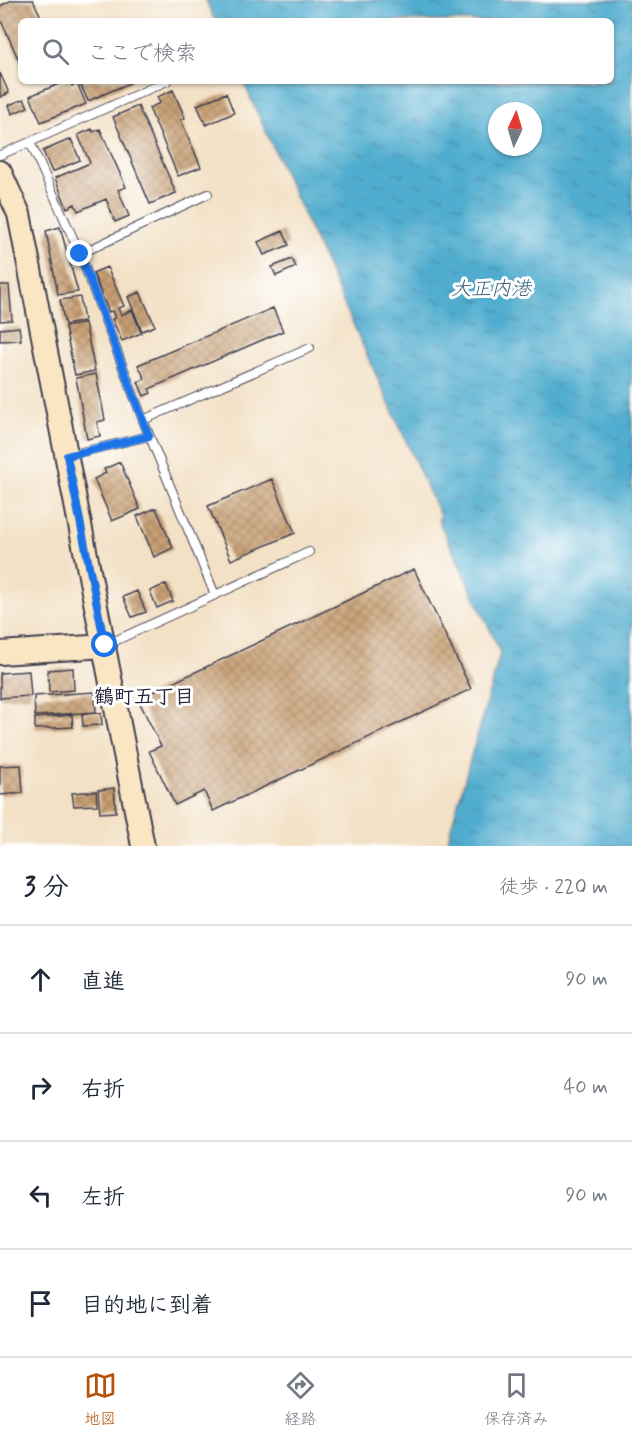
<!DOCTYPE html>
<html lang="ja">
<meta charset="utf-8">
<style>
:root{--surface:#fff;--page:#f6f6f7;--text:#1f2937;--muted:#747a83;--line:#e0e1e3;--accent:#b45309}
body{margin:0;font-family:Mynerve,"Klee One",sans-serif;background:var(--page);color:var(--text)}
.compass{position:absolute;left:488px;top:102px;width:54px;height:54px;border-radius:50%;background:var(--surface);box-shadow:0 2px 4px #0004;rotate:4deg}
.stop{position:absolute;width:18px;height:18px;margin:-14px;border:4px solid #1a73e8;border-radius:50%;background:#fff}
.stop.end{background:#1a73e8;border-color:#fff;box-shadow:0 2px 6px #0008}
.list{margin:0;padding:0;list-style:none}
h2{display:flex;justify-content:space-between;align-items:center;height:78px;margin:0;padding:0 24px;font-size:26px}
h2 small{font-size:20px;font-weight:400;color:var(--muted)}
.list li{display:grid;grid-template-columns:39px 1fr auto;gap:18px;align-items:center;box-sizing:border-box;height:108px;padding:0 24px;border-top:2px solid var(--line)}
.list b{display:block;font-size:22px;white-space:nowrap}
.list em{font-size:20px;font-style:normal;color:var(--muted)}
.icon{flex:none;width:33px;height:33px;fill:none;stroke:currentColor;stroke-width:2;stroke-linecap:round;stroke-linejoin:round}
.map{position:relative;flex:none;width:632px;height:846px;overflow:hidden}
.search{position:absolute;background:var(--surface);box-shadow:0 2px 4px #0004;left:18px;right:18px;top:18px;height:66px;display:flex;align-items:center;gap:15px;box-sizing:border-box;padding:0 21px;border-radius:9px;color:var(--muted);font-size:22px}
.sheet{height:510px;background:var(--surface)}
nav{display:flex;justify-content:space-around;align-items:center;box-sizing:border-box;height:84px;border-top:2px solid var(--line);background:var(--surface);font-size:16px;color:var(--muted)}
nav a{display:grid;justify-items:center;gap:3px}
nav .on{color:var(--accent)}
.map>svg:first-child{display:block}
.water{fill:url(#water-ripples);stroke:#3a6885;stroke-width:1.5;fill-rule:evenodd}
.building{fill:url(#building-cross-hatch)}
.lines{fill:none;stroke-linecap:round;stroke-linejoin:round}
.lane-casing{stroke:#413f50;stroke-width:10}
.secondary-casing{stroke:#413f50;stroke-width:26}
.lane{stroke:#fff;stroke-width:8}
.secondary{stroke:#fbe6c3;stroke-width:22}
.route{stroke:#1a73e8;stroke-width:8}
.labels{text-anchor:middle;stroke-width:6;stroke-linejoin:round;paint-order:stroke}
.water-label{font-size:20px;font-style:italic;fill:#37617e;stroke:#fff}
.neighbourhood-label{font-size:20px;font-weight:bold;fill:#22223b;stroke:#fff}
</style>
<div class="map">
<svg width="632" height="846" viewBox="0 0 632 846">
<defs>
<pattern id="water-ripples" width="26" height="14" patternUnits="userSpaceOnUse" patternTransform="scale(1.5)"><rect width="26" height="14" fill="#51adcf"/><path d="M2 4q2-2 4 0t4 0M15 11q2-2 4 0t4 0" fill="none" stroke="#438ca9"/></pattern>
<pattern id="building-cross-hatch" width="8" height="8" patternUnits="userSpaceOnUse" patternTransform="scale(1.5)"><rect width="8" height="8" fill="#c9a073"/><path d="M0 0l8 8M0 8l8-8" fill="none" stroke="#a38260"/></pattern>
</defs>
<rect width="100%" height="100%" fill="#fff"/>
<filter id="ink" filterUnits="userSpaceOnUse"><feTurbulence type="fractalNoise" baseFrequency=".0167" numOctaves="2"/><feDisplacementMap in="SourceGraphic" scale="12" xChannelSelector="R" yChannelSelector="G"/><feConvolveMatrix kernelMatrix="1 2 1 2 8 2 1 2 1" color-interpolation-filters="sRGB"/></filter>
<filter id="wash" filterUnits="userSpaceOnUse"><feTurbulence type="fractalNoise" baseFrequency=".008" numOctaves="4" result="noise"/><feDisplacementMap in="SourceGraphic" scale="24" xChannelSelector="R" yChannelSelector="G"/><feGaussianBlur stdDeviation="1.35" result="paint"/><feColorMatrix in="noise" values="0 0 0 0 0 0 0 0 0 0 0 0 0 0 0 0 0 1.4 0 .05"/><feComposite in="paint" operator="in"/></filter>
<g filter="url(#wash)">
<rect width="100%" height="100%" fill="#f3e1c6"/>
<path class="water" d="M206 0H632V846H446L500 654 499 649 438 519 441 518 243 81H611V21H215ZM497 111H533V147H497Z"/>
<g id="blocks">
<path class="building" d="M12 0H33L43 21H21V65L0 18V6Z
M0 73 9 93 0 97Z
M66 81H70L72 86 77 83 86 104 41 122 30 96Z
M79 81H134L88 101Z
M173 90 185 118 181 120 201 167 178 176 149 108 160 103 157 97Z
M226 93 234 113 206 125 197 105Z
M24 99 28 107 12 114 9 105Z
M138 106 176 193 150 204 113 117Z
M92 129 93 132 100 129 126 187 118 190 129 216 115 222 106 199 78 211 75 204 67 208 55 178 90 163 78 135Z
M71 139 80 160 52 172 43 151Z
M60 227 78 292 58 295 46 231Z
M283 231 289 245 264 255 258 242Z
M292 259 296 267 276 276 272 267Z
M107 267 124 306 118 308 121 315 132 310 141 333 122 341 112 319 115 318 112 311 109 312 93 273Z
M0 285H9L12 320 0 321Z
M140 292 155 326 142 331 128 297Z
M80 297 84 321 65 325 60 300Z
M273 308 283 331 149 389 151 393 144 396 138 382 145 379 138 365Z
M85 323 95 371 75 375 65 327Z
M19 327 21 340 0 341V329Z
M96 374 105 420 97 422 100 436 87 439 76 378Z
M120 462 140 509 112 521 94 479 106 473 104 469Z
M272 479 295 533 231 560 208 506Z
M156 508 173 548 154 557 137 516Z
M414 569 471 689 213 811 204 791 175 805 149 751 161 746 138 699Z
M166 584 173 601 157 608 150 591Z
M137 591 146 612 132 617 123 597Z
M73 668 74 690 49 692 48 670Z
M29 671 31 696 0 698V673Z
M95 692 96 712 35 716 34 696Z
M101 713 102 725 83 726 82 714Z
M72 715 73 727 35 729V718Z
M21 765 23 793 0 795V766Z
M114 788 116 812 100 813 98 790Z
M96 791 97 805 74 806 72 793Z"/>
</g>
</g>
<g filter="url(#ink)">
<use href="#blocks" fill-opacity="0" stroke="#413f50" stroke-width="1.5"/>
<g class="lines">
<defs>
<path id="lane" d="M167 81 30 142 80 254 143 420 215 595
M0 155 30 142
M80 254 208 194
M143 420 310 348
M69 455 149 436
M106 645 309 552"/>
<path id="secondary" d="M0 172 19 214 143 846
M0 653 105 646"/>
</defs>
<use href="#lane" class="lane-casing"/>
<use href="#secondary" class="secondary-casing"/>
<use href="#lane" class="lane"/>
<use href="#secondary" class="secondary"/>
</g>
</g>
<g class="lines" filter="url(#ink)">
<path class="route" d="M80 254 149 436 67 456 105 645"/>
</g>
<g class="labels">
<g class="water-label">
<text x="491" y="295">大正内港</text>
</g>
<g class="neighbourhood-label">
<text x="144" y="703">鶴町五丁目</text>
</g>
</g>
</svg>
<svg class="compass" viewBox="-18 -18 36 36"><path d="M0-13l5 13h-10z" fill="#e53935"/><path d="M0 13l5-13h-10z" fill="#747a83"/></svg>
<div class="stop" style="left:105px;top:645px"></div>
<div class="stop end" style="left:80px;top:254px"></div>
<div class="search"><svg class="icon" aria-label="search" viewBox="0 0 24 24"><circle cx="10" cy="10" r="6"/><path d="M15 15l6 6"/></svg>ここで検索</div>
</div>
<section class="sheet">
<h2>3 分<small>徒歩 · 220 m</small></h2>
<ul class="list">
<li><svg class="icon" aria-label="ahead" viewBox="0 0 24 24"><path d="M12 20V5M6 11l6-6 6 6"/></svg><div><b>直進</b></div><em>90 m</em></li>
<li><svg class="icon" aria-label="right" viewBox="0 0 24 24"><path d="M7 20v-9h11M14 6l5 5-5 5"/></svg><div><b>右折</b></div><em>40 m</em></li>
<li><svg class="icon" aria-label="left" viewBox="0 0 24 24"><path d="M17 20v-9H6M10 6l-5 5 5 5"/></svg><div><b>左折</b></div><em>90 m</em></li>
<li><svg class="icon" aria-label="arrive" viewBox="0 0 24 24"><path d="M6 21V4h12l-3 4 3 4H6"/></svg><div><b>目的地に到着</b></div></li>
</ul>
</section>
<nav>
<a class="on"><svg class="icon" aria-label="map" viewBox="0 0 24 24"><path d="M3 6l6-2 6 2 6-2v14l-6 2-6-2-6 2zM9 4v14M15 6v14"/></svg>地図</a>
<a><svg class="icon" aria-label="directions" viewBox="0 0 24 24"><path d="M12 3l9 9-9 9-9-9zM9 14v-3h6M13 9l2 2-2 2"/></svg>経路</a>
<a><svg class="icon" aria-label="saved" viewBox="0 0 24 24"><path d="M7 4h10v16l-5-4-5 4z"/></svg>保存済み</a>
</nav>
